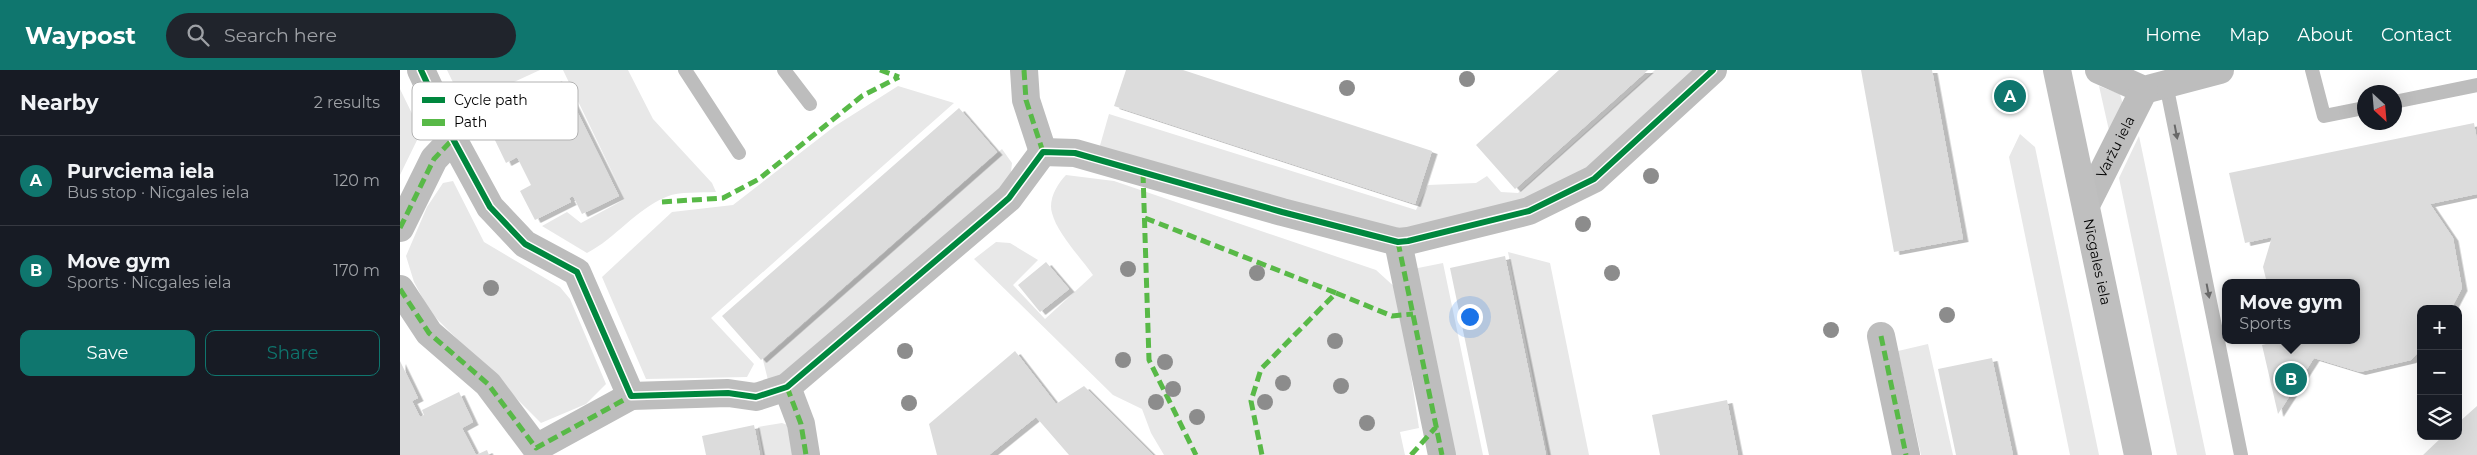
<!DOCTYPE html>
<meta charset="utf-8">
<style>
:root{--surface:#171b24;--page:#20242c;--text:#f1f3f6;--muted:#9ea1a6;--line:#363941;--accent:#0f766e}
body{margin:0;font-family:Montserrat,sans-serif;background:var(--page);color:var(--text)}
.controls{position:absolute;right:15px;bottom:15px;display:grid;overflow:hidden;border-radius:10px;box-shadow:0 5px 20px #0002}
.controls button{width:45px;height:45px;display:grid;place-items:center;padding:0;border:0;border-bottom:1px solid var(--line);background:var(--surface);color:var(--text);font:25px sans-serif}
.compass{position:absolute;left:1957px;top:15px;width:45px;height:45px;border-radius:50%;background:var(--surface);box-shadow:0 5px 20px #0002;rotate:154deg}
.you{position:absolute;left:1069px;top:246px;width:18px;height:18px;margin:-12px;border:4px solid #fff;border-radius:50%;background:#1a73e8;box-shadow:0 0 0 8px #1a73e833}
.badge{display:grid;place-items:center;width:32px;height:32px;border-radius:50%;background:var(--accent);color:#fff;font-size:16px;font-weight:700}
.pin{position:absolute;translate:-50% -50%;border:2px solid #fff;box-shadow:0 1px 5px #0006}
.popup{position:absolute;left:1822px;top:209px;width:138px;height:65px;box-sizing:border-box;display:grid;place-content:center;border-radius:10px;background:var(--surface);filter:drop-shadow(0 1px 4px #0005);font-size:16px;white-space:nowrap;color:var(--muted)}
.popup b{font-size:19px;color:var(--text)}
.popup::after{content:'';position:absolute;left:50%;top:100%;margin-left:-10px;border:10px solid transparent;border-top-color:var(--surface)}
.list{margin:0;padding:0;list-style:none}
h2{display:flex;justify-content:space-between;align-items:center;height:65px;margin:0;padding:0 20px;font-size:21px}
h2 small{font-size:16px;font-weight:400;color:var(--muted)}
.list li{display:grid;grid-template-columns:32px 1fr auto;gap:15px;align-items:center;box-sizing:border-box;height:90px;padding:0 20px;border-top:1px solid var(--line)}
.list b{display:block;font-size:19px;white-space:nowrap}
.list p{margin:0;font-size:16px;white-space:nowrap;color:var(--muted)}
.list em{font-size:16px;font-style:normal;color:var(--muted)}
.actions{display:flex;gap:10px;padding:15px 20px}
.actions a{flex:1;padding:11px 0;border:1px solid var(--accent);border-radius:10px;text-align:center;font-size:18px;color:var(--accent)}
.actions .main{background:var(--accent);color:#fff}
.icon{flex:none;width:28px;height:28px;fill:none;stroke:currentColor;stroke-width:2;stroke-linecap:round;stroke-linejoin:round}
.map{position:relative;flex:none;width:2077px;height:385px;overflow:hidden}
header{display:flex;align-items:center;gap:30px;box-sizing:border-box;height:70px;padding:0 25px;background:var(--accent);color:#fff}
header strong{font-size:24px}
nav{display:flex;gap:28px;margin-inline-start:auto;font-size:18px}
.search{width:350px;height:45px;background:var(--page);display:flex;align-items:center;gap:12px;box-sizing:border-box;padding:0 18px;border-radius:28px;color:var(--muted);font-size:19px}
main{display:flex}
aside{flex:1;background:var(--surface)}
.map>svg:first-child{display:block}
.green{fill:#e8e8e8}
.building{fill:#dcdcdc;filter:url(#shadow)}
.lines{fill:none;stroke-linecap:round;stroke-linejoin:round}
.lane{stroke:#bdbdbd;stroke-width:14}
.street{stroke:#bdbdbd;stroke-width:28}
.secondary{stroke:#bfbfbf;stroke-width:28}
.quiet{stroke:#58b947;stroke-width:5;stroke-dasharray:10 5;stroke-linecap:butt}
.cycleway-casing{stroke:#fff;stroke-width:9}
.cycleway{stroke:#00873e;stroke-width:6}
.tree{fill:#8c8c8c}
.oneway{fill:#686868}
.labels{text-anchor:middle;stroke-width:4.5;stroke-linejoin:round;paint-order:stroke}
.street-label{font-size:14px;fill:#000;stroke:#fff}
.key{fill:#fff;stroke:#b2b2b2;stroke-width:1}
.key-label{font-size:14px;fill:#000}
</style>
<header>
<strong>Waypost</strong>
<div class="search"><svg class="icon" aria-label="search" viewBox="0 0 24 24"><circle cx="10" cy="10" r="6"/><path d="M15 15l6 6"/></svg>Search here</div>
<nav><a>Home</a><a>Map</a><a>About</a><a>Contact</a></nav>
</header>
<main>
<aside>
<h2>Nearby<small>2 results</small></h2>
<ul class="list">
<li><span class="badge">A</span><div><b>Purvciema iela</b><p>Bus stop · Nīcgales iela</p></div><em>120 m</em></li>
<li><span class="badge">B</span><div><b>Move gym</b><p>Sports · Nīcgales iela</p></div><em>170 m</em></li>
</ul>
<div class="actions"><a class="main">Save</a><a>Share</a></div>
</aside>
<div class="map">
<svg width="2077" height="385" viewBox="0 0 2077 385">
<defs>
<filter id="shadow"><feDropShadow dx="5.5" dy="3" stdDeviation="0" flood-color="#0004"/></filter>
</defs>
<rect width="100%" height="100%" fill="#fff"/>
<path class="green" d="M47 0H140L64 35Z
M163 0H228L253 49 312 113 316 122C301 123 279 121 266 127 235 140 216 168 187 183L142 156 167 142 181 153 225 129Z
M1255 0H1301L1245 52 1144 131 1016 166 699 79 709 44 1016 140 1028 115 1076 113 1087 106 1101 122 1118 123Z
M498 16 554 33 311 248 354 294 347 307 246 309 202 207 272 142 333 135 435 56Z
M1699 16 1720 24 1724 38 1710 65Z
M0 19 21 62 0 105Z
M1620 64 1635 77 1699 385H1670L1609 87Z
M1739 66 1806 385H1777L1719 108Z
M602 79 612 93 609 119 392 303 368 310 363 290Z
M666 105 714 111 976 200 998 220 1019 358 1000 362 1005 385H764L751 363 742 339 713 325 574 189 596 172 610 173 638 190 613 215 645 249 693 205C681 188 657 163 652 143 648 130 657 114 666 105Z
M53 111 84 172 160 217 170 229 206 314 186 334 141 353 30 242 14 212 6 186 27 137 43 113Z
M1108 182 1150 193 1189 385H1148Z
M1043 193 1083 385H1048L1008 200Z
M1528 274 1553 385H1521L1498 281Z
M382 353 393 357 398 385H363L358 357Z"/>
<path class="building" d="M726 0H783L1032 81 1015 134 714 36Z
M1159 0H1248L1115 119 1076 75Z
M1461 0H1532L1563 169 1494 182Z
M162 11 219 126 182 144 173 126 169 128 171 132 135 150 120 121 131 115 117 87 106 93 78 35 114 17 123 36 128 34 125 29Z
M559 38 597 82 361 290 322 246Z
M2074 53 2077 70V124L2030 134 2053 168 2062 218 2051 239H2021V279L2011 290 1960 302 1914 288 1878 344 1862 275 1882 270H1956V213H1867L1863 197 1872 167 1845 173 1829 103Z
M1105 186 1146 385H1089L1050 198Z
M646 192 669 219 640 242 618 215Z
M615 281 656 334 684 316 753 385H669L636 347 589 385H537L529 354Z
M1592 288 1613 385H1556L1538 299Z
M0 291 18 328 12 331 20 347 24 345 22 340 59 322 73 352 62 358 76 385H0Z
M1327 330 1338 385H1260L1252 345Z
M2077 336V385H2023L2043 366H2058V353Z
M354 355 360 385H306L302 366Z
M87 380 89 385H76Z"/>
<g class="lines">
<path class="lane" d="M285 0 339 83
M384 0 410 34
M1912 0 1924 46 1964 38
M1766 14 1841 385
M1994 32 2077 15"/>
<g class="street">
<path d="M21 0 53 69 90 137 125 174 177 202 231 326 328 323 356 327 387 317 609 128 643 82"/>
<path d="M624 0 626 30 643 82"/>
<path d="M1699 0 1744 20 1820 0"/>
<path d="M643 82 675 83 882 142 998 172 1008 171 1129 141 1194 109 1313 0"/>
<path id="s1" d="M1686 135 1744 20"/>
<path d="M0 158 34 89 53 69"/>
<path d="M998 172 1042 385"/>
<path d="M0 219 29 263 88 314 136 378 231 326"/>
<path d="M1481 266 1506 385"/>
<path d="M387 317 401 354 406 385"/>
</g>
<path class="secondary" id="s2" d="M1657 0 1738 385"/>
<path class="quiet" d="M480 0 499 7
M624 0 626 30 643 82
M743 103 749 290 796 385
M262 132 323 128 359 109 462 26 499 7
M745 148 936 223 861 299 851 331 862 385
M0 158 34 89 53 69
M998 172 1042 385
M0 219 29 263 88 314 136 378 231 326
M936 223 992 246 1013 244
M1481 266 1506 385
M387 317 401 354 406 385
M1011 385 1036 357"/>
<defs>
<path id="cycleway" d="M21 0 53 69 90 137 125 174 177 202 231 326 328 323 356 327 387 317 593 142 609 128 643 82 675 83 882 142 998 172 1008 171 1129 141 1194 109 1313 0"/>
</defs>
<use href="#cycleway" class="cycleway-casing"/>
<use href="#cycleway" class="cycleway"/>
</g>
<g class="tree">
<circle cx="1067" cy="9" r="8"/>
<circle cx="947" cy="18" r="8"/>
<circle cx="1251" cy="106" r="8"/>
<circle cx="1183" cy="154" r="8"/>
<circle cx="728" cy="199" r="8"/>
<circle cx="857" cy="203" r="8"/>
<circle cx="1212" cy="203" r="8"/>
<circle cx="91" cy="218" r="8"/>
<circle cx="1547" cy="245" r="8"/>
<circle cx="1431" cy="260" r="8"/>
<circle cx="935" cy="271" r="8"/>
<circle cx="505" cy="281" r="8"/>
<circle cx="723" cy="290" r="8"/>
<circle cx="765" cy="292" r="8"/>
<circle cx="883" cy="313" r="8"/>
<circle cx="941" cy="316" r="8"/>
<circle cx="773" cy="319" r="8"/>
<circle cx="756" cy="332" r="8"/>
<circle cx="865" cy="332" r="8"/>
<circle cx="509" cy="333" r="8"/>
<circle cx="797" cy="347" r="8"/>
<circle cx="967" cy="353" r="8"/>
</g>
<defs><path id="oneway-solid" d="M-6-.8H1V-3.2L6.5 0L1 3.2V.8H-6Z" transform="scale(1.25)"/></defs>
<g class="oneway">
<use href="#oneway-solid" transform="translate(1776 62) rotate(79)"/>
<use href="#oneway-solid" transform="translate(1808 221) rotate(79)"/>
</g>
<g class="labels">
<g class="street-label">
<text dy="5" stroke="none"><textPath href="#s1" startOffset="65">Varžu iela</textPath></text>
<text dy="5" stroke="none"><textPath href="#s2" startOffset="196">Nīcgales iela</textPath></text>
</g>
</g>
<rect x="12" y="12" width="166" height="58" rx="8" class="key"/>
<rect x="22" y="27" width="23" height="6" fill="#00873e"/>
<rect x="22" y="49" width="23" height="7" fill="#58b947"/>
<g class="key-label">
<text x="54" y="35">Cycle path</text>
<text x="54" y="57">Path</text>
</g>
</svg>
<div class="controls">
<button>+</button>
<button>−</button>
<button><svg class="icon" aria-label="layers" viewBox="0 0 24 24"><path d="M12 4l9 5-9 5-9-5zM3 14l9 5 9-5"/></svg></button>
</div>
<svg class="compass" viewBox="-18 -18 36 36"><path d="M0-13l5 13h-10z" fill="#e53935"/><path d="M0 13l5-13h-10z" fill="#9ea1a6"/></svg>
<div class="you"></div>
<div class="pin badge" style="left:1610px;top:26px">A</div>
<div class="pin badge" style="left:1891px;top:309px">B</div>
<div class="popup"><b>Move gym</b>Sports</div>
</div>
</main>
